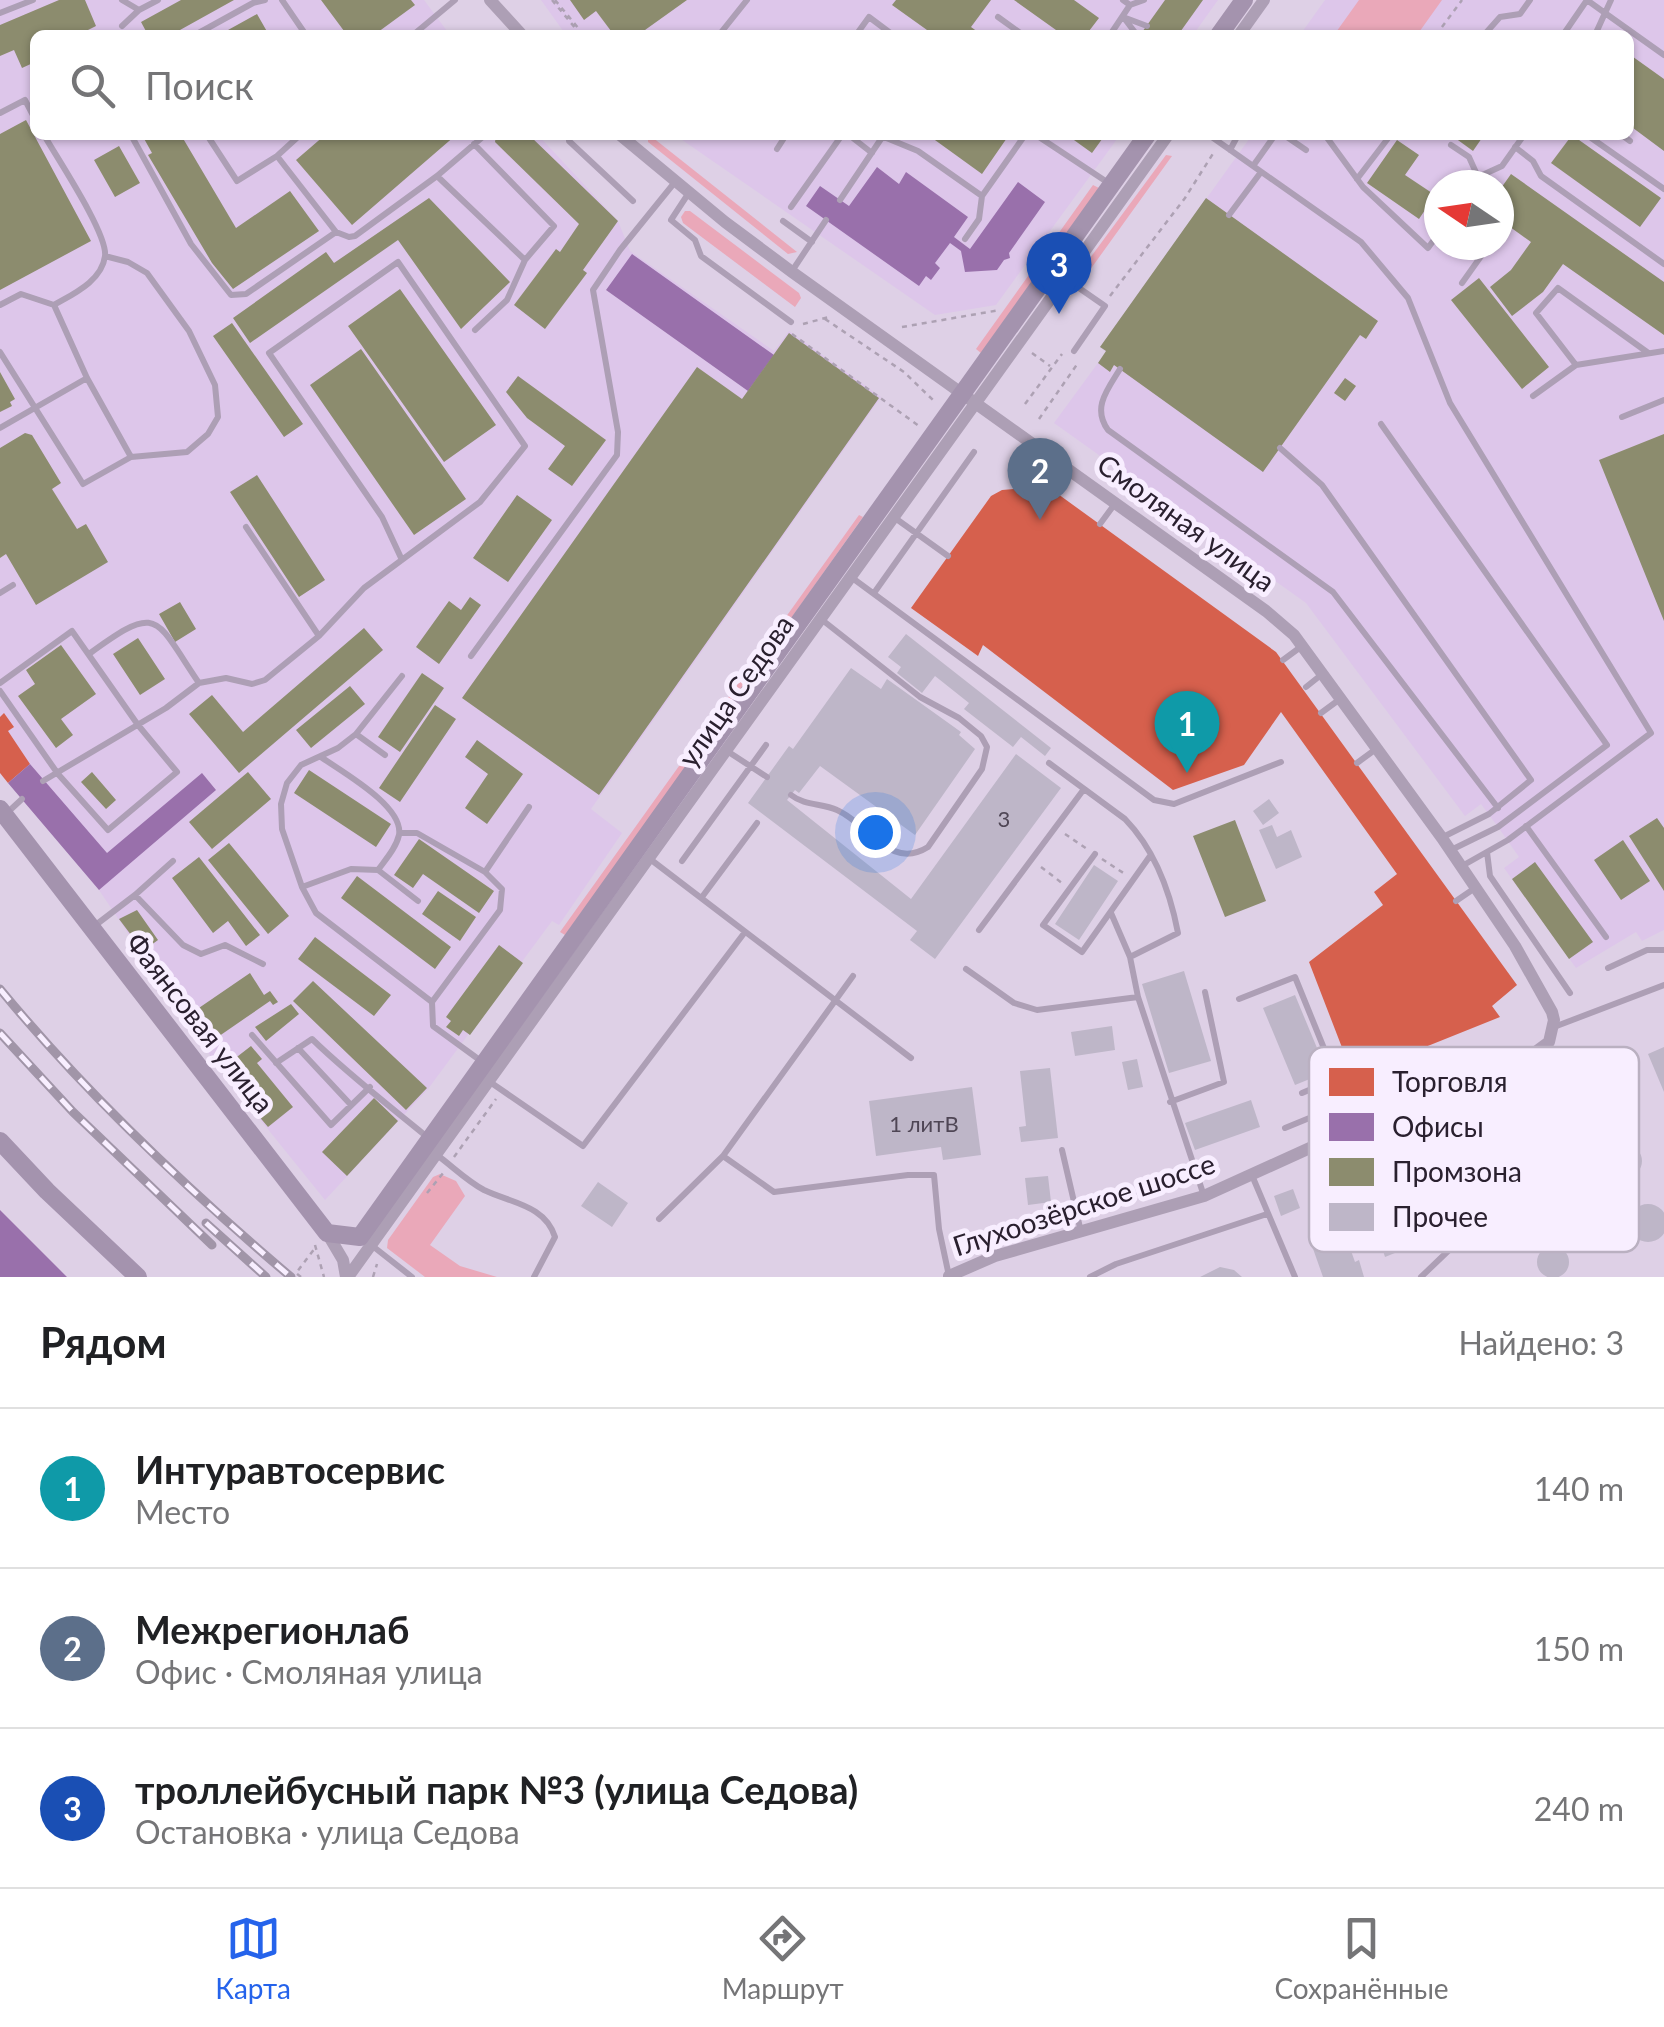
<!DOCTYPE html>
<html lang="ru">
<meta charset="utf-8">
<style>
:root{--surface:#fff;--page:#f2f2f2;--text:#202124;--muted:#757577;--line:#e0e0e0;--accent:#2563eb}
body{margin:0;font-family:Lato,sans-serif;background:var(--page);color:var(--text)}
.compass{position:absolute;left:1424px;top:170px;width:90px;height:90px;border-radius:50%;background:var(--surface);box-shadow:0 2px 8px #0004;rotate:283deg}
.you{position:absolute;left:875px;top:832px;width:35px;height:35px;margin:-25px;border:8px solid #fff;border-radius:50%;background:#1a73e8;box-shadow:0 0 0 15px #1a73e833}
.badge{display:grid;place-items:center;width:65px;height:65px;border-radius:50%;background:var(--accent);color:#fff;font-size:32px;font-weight:700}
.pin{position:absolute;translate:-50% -82px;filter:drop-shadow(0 2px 5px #0008)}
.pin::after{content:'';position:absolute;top:52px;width:35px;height:30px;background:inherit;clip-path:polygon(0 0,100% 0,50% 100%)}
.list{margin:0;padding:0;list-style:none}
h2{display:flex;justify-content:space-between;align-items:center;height:130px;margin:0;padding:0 40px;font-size:42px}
h2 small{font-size:32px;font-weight:400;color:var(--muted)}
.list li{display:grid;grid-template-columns:65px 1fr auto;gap:30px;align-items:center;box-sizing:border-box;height:160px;padding:0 40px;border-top:2px solid var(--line)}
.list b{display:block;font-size:38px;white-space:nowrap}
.list p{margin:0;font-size:32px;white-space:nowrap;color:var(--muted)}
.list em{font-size:32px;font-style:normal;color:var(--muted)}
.icon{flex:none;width:55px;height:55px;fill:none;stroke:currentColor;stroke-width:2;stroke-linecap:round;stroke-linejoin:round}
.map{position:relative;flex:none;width:1664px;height:1277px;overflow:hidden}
.search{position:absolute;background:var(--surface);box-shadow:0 2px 8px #0004;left:30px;right:30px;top:30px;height:110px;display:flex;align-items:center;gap:25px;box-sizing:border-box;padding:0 35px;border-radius:15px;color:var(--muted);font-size:38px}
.sheet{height:610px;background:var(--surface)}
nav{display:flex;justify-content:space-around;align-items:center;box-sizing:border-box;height:140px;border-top:2px solid var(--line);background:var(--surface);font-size:28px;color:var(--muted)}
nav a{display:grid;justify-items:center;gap:5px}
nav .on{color:var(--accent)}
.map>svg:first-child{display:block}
.built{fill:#ddc6ea;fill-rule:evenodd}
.green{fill:#eaa8b9}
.shops{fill:#d6604d}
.offices{fill:#9970ab}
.industry{fill:#8c8c6e}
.building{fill:#beb6c8}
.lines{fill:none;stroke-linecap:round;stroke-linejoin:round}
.path{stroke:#ada1b3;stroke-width:2.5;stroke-dasharray:5 5;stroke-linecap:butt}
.lane{stroke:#ad9fb5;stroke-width:6}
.street{stroke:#ad9fb5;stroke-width:12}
.secondary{stroke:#a493ae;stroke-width:18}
.rail-casing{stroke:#a195a8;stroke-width:9}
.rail{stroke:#f8eeff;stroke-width:5;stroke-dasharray:15;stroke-linecap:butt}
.labels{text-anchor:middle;stroke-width:10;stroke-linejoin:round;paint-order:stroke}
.number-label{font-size:22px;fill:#4f4655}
.street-label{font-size:28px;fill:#2a202f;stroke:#f8eeff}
.key{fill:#f8eeff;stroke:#bab0c1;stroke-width:2.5}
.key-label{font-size:28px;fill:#2a202f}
</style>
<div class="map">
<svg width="1664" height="1277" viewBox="0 0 1664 1277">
<rect width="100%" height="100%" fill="#ded0e6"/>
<path class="built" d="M0 0H424L450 35H35V135H538L618 221 630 251 774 351 789 331 881 397 591 809 622 833 559 925 552 921 428 1089 325 1200 220 1070 99 890 0 773Z
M541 0H1218L1193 35H566Z
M1325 0H1664V930L1642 941 1636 932 1576 968 1504 868 1519 857 1498 827 1481 804 1465 816 1306 603 1054 423 1106 352 1100 347 1252 135H1629V35H1300ZM1439 185H1499V245H1439Z
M675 135H1120L996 305 935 315Z"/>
<path class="green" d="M1359 0H1442L1417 35H1334Z
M652 137 797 252 788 254 648 142V138Z
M1166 155 1172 156 1082 281 1076 277Z
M1093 185 1099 188 981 353 976 349Z
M685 211H690L799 293 801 298 795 307 683 223 681 217Z
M859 515 863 517 608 876 565 935 560 932Z
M440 1174 456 1181 465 1196 430 1245 460 1266 497 1277H425L387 1248 388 1240 433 1177Z"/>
<path class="shops" d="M1040 481 1276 652 1517 985 1492 1006 1500 1017 1353 1076 1309 962 1383 905 1374 892 1397 874 1281 712 1244 765 1173 790 983 645 978 656 911 608 991 496 1002 490 1014 489 1029 496Z
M4 713 14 727 8 731 30 764 8 783 0 773V717Z"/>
<path class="offices" d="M877 167 899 184 906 172 968 217 954 237 970 249 1018 182 1045 202 1009 253 1010 258 1004 260 997 270 965 272 961 251 950 243 935 263 940 268 931 280 926 276 919 286 806 206 820 186 849 206Z
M632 254 774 355 748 391 606 290Z
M30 764 107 853 202 773 216 790 99 890 8 783Z
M0 1210 67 1277H0Z"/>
<path class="industry" d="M59 0H85L96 26 84 32 86 35H35V62L22 68 14 50 0 56V25Z
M181 0H234L171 35H148L141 22Z
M321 0H411L415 5 374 35H347Z
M570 0H687L638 35H614L596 11 584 20Z
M896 0H991L971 27 982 35H934L892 5Z
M1014 0H1074L1099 18 1086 35H1063Z
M1165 0H1203L1178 35H1140Z
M257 14 269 35H219Z
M1629 54 1664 79V151L1629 125Z
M26 120 91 241 0 290V134Z
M142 135H181L236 228 290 191 319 231 233 289 212 263 148 155 152 153Z
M325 135H456L352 225 296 160Z
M496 135H529L618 221 583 270 587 273 545 329 514 305 556 249 560 252 579 224 495 142Z
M928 135H1009L982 174Z
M1067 135H1105L1092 153Z
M1451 135H1484L1473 151Z
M1572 135 1661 198 1640 227 1551 163Z
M1397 140 1419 155 1405 175 1435 195 1419 219 1367 183Z
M119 146 140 183 115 197 94 160Z
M1511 174 1664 282V335L1563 264 1543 292 1512 316 1490 287 1511 270 1531 242 1499 219V191Z
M429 198 510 282 461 329 398 240 250 343 233 318 326 252 334 263Z
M1206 198 1378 321 1366 339 1360 335 1263 472 1114 365 1110 372 1098 363 1106 351 1100 347Z
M1479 278 1549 367 1522 389 1451 300Z
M400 289 496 425 444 462 348 326Z
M232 323 303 424 284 437 213 336Z
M789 333 879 398 599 795 462 698 697 367 742 399Z
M361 349 466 499 414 535 310 385Z
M0 372 15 399 10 402 12 406 0 412Z
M518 376 606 440 572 486 548 469 565 446 527 418 506 392Z
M1345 378 1356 386 1345 401 1334 393Z
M25 433 32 435 61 483 52 489 77 529 86 524 108 562 36 605 6 554 0 558V448Z
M1664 434V621L1599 460Z
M257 475 325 580 299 597 230 492Z
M517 495 552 520 508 582 473 558Z
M470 597 481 605 439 664 416 647 449 601 461 610Z
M180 602 196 629 175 642 159 614Z
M364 628 383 650 239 773 189 714 212 695 243 732Z
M138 638 165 679 140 695 113 654Z
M61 645 96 694 61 719 73 735 56 748 18 696 35 684 26 670Z
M422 673 444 688 400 752 378 737Z
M350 686 365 704 311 748 296 730Z
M435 705 456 719 400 802 379 788Z
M477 740 523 774 487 824 465 808 488 774 465 757Z
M309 770 391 824 376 847 294 793Z
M92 772 116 800 106 809 81 782Z
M248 772 271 799 212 849 189 822Z
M1657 818 1664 828V891L1629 836Z
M1235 820 1266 901 1225 917 1193 836Z
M419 839 494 891 479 913 423 874 413 888 394 875Z
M1623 840 1650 881 1621 900 1594 860Z
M229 843 289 916 268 934 208 860Z
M199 857 260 935 246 946 228 921 213 933 172 878Z
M1535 862 1593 942 1569 959 1512 879Z
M357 876 451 947 435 969 341 898Z
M438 891 476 917 460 941 422 914Z
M137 910 158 940 143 951 119 919Z
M315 937 391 995 374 1016 298 959Z
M499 945 523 963 470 1035 463 1030 459 1036 446 1027 451 1021 446 1017Z
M250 973 264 995 270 991 278 1002 273 1005 270 1001 212 1041 193 1012Z
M313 981 427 1088 406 1110 293 1001Z
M291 1004 299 1014 266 1041 255 1027Z
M251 1046 262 1059 257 1063 293 1107 268 1127 220 1070Z
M374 1098 398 1121 347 1176 322 1152Z"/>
<path class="building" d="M906 634 1051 748 1045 756 1021 737 1013 747 964 709 969 703 935 676 922 693 897 673 901 667 888 657Z
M851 668 881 689 887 679 961 732 959 735 975 749 915 835 820 766 799 793 795 790 787 800 911 899 1016 754 1061 788 935 959 910 940 917 931 748 803 789 746 793 749Z
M1269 799 1279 813 1263 825 1253 811Z
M1272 825 1277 837 1291 830 1302 857 1276 869 1259 830Z
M1094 865 1118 881 1079 940 1055 924Z
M1184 971 1211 1061 1169 1073 1142 984Z
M1295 995 1327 1072 1295 1085 1263 1008Z
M1112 1026 1115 1050 1075 1056 1071 1032Z
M1664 1047V1092L1648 1054Z
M1137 1059 1143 1087 1128 1090 1122 1062Z
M1050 1068 1058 1138 1021 1142 1019 1127 1026 1126 1020 1071Z
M972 1087 981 1155 943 1160 941 1147 876 1156 869 1101Z
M1251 1100 1260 1127 1195 1150 1185 1123Z
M1610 1161a16 16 0 1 1 32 0a16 16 0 1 1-32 0Z
M1048 1176 1051 1202 1028 1205 1025 1178Z
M1449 1177 1462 1205 1422 1251 1417 1244 1385 1257 1379 1238 1410 1224Z
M598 1182 628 1203 612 1227 581 1206Z
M1293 1189 1300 1208 1281 1216 1274 1196Z
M1629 1223a19 19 0 1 1 38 0a19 19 0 1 1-38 0Z
M1344 1231 1355 1262 1359 1260 1364 1277H1323L1311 1243Z
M1537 1262a16 16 0 1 1 32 0a16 16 0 1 1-32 0Z
M1220 1267 1234 1270 1242 1277H1200Z"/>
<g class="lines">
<path class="path" d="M552 0 581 35
M555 0 584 35
M1436 35 1462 0
M1433 135 1441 140
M1110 296 1185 198 1214 152
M825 319 904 372 934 401
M803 324 829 317
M902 327 1000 310
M792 334 919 426
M1032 353 1050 366
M1025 404 1062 354
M1039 419 1078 363
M1065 834 1087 849
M1102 859 1125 874
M1041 867 1062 883
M454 1157 496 1099
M427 1193 444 1172
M315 1245 324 1277
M301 1277 296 1273 315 1248
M373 1277 377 1264"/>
<path class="lane" d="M122 0 139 10 158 0
M282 0 306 35
M1587 0 1605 13 1595 35
M1611 0 1605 13 1664 55
M1130 5 1144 0
M0 13 33 0
M998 17 1023 35
M1123 17 1147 26
M1124 18 1137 35
M122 26 139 10
M195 35 253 3 265 0
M413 35 455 0
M719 35 747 0
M856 35 869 17 893 35
M1110 35 1130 5 1123 0
M1484 35 1500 17 1520 14 1530 0
M1563 35 1587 0
M0 113 25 100 35 119
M131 135 191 244 231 295 246 294 336 232
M207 135 237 181 277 156 300 135
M569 135V141L633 201
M849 135 872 153
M1036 135 1110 184
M1209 135 1361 242 1408 298 1450 403 1651 733 1508 840 1462 866
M1284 135 1306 150
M1325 135 1363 187 1428 248 1439 233
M1587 135 1664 189
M1622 135 1630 141
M884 137 918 151 982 196 1025 135
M474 144 554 226 525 260 507 300 475 330
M1451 145 1469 157 1478 177
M1515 147 1533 161 1541 176 1664 264
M777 149 786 135
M1230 150 1238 135
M277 156 336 232 349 237 355 236 437 176 485 135
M1253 166 1275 135
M437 176 525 260
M1357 179 1389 137 1387 135
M1472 185 1478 177 1502 166 1524 135
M688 194 671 220 695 240 701 256 791 322
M840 200 883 136
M791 207 842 135
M1229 215 1261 172
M783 221 812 242
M965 239 979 219 982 196
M792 271 826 220
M1066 279 1105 306 1074 351
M1462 283 1489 245
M0 305 21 294 54 305C73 294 102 281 105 256 108 234 57 158 44 135
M54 305 87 378 131 457
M0 352 83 484 131 457 187 452 208 434 218 417 215 385 189 331 147 273 128 262 105 256
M1576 365 1536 313 1558 288 1647 352
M1120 369C1107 390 1092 408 1108 430L1333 592 1498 808
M1533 396 1576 365 1664 351
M1622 417 1664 400
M1381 424 1607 745 1498 827 1451 850
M0 428 87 378
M1280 448 1322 485 1531 780 1489 814 1443 837
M895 518 948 556
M1100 524 1114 505
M246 527 319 636
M851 577 1154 800 1174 804 1281 762
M0 593 13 585
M874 593 974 452
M89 654C160 602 154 617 199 683
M471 656 617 455 618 432 593 290 620 250 675 182
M1283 660 1302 646
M402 676 356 734 338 748 301 765 287 783 281 804 282 829 302 887 316 913 432 1002 433 1026 481 1061
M0 683 72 631 138 725 177 772 108 830 58 774 0 691
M1306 687 1321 675
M1321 713 1340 699
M356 734 385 755
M727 751 767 777
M1049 763 1125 819C1155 850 1170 891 1178 933L1130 957
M1357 763 1376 749
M43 781 166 708 199 683 226 678 252 684 265 680 319 636 364 588 480 502 525 446 398 262 269 353 382 517 402 560
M791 795C805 806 822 803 837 810 869 824 890 871 928 847L982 769 987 747 981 736 959 718 920 697 821 619
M8 812 22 799
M1526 826 1606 937
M400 833H417L485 872
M1487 852 1490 876 1570 993
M1095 854 1043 925 1082 952 1150 856
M650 859 911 1058
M682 861 766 745
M378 870 418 901
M302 887 351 869 378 870C386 859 396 848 399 835 404 806 342 772 321 757
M135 895 183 945 201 954 225 945 263 964
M702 897 757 823
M1456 901 1475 888
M1111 913 1130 957 1138 997 1204 1196
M93 927 135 895 173 861
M979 930 1084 789
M1608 968 1647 950H1664
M966 969 1014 1003 1037 1010 1138 997
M853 976 723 1156 774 1192 908 1175H934L939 1229 949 1276
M1239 999 1295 977 1356 1127
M432 1002 500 910 502 889 485 872 529 807
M1554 1027 1664 985
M252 1035 331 1125 370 1087
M298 1048 351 1105
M276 1063 312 1039C348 1074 387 1104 426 1136
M490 1082 583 1146 745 932
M1302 1093 1335 1079
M1170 1102 1224 1082 1205 992
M1422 1103 1433 1129
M1383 1117 1396 1145
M1285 1128 1346 1103
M1062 1150 1081 1232
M437 1155C452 1166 467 1181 484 1190 511 1203 545 1205 555 1237L534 1277
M1251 1173 1295 1277
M659 1219 723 1156
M370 1244 412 1277
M1090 1277 1116 1264 1267 1214
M1421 1277 1469 1231"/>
<path class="street" d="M490 0 522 35
M1239 35 1264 0
M620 135 725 222 792 272 1266 611 1294 635 1442 838 1515 946 1552 1012 1554 1020 1549 1042 1530 1056 1356 1127 1204 1196 995 1256 949 1276
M327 1233 343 1260 346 1277
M348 1277 1168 135"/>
<path class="secondary" d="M1219 35 1244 0
M0 809 327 1233 360 1237 1147 135
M0 1141 47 1191 138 1277"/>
<defs>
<path id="rail" d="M0 989C87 1095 187 1189 291 1277
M0 1033 73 1112 212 1245
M206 1223 266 1277"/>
</defs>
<use href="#rail" class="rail-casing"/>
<use href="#rail" class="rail"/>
</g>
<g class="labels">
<g class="number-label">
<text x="1004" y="827">3</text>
<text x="924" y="1132">1 литВ</text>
</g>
<g class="street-label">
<text transform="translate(1186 523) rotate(36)" y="10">Смоляная улица</text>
<text transform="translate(736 691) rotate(-55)" y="10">улица Седова</text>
<text transform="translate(200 1023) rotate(52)" y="10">Фаянсовая улица</text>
<text transform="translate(1084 1205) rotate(-18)" y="10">Глухоозёрское шоссе</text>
</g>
</g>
<rect x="1309" y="1047" width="330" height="205" rx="15" class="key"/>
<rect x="1329" y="1068" width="45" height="28" fill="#d6604d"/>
<rect x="1329" y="1113" width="45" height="28" fill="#9970ab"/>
<rect x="1329" y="1158" width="45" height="28" fill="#8c8c6e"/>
<rect x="1329" y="1203" width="45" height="28" fill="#beb6c8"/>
<g class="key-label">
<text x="1392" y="1092">Торговля</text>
<text x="1392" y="1137">Офисы</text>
<text x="1392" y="1182">Промзона</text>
<text x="1392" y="1227">Прочее</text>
</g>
</svg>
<svg class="compass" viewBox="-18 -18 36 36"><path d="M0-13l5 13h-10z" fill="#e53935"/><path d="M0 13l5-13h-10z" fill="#757577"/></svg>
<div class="you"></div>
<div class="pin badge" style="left:1187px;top:773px;background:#0f9aa8">1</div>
<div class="pin badge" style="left:1040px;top:520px;background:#5c6f8a">2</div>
<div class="pin badge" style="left:1059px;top:314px;background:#1a4fb4">3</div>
<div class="search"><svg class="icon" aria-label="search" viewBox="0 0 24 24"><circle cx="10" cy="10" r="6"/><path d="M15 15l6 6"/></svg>Поиск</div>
</div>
<section class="sheet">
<h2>Рядом<small>Найдено: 3</small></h2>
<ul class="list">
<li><span class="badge" style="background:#0f9aa8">1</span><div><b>Интуравтосервис</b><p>Место</p></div><em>140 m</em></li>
<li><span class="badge" style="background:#5c6f8a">2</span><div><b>Межрегионлаб</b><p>Офис · Смоляная улица</p></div><em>150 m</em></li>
<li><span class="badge" style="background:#1a4fb4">3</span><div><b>троллейбусный парк №3 (улица Седова)</b><p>Остановка · улица Седова</p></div><em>240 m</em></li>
</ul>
</section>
<nav>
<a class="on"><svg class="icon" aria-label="map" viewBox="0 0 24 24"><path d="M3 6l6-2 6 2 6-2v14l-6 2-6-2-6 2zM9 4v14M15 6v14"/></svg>Карта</a>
<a><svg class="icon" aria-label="directions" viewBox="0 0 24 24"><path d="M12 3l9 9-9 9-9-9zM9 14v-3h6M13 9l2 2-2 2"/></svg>Маршрут</a>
<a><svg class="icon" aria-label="saved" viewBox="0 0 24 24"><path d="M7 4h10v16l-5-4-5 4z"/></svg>Сохранённые</a>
</nav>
